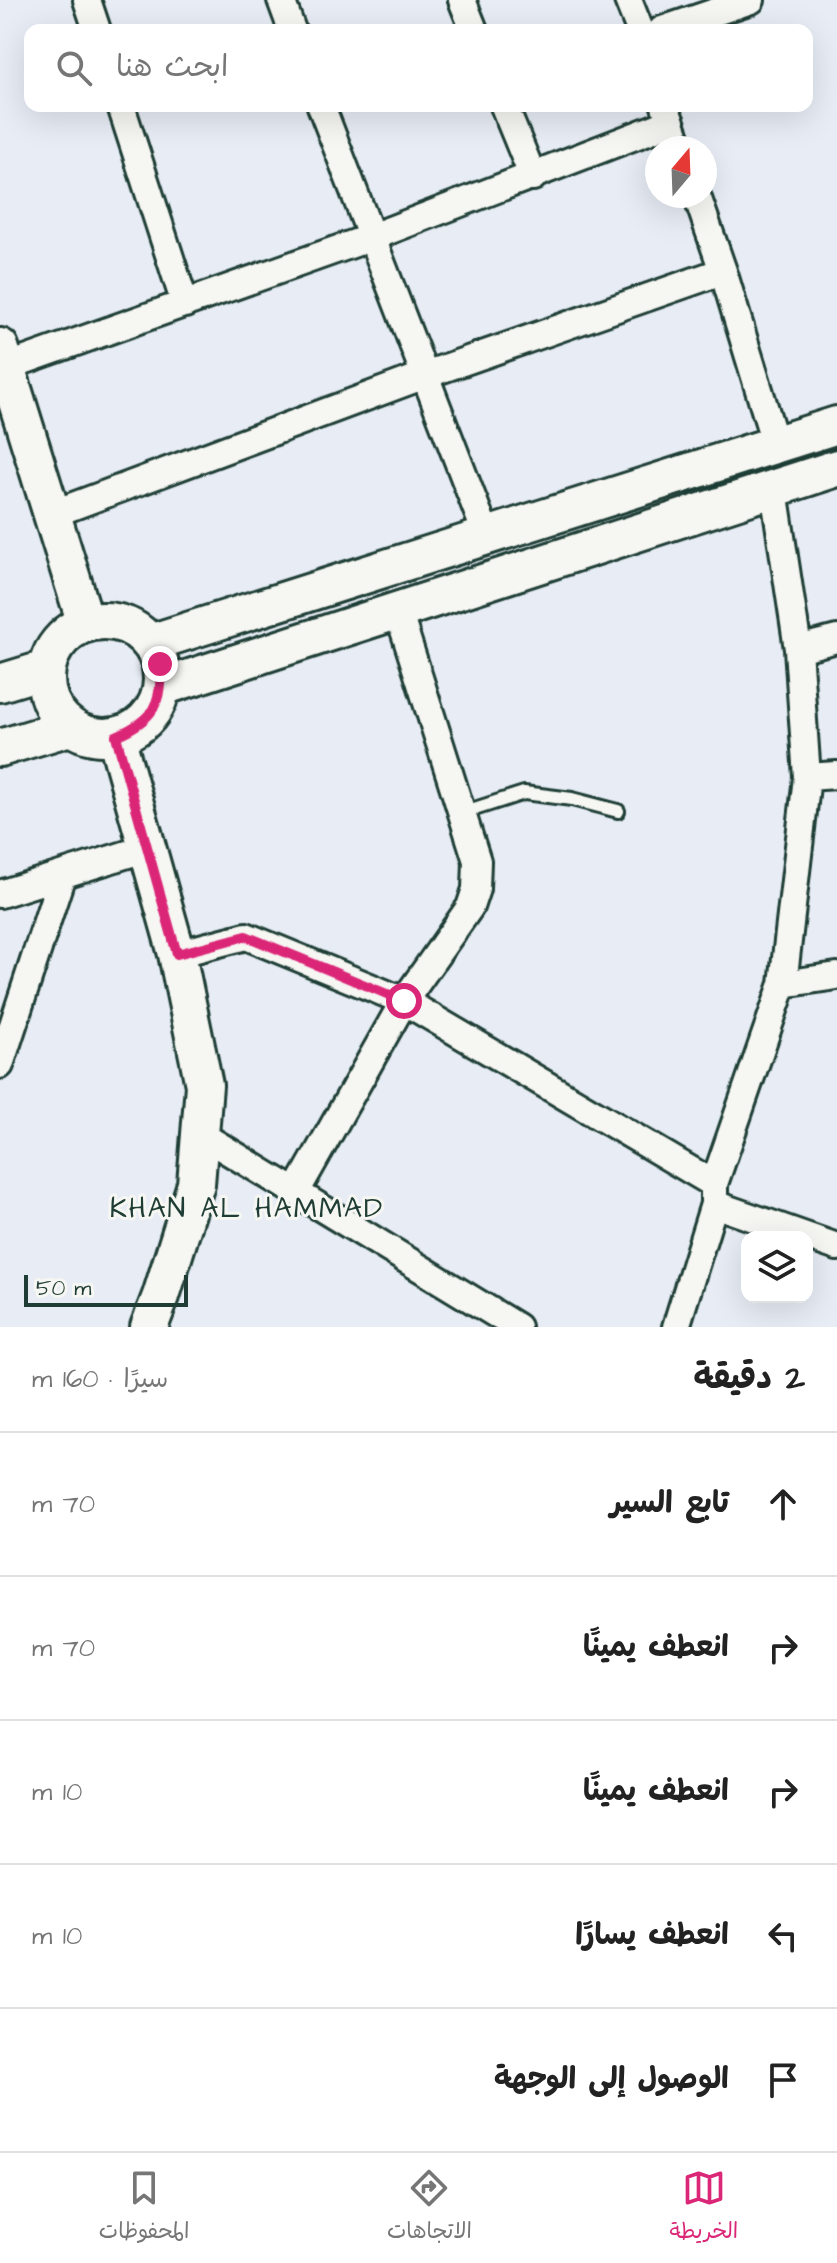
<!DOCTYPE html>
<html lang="ar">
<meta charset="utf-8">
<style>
:root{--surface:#fff;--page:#f2f2f2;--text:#222;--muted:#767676;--line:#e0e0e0;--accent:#db2777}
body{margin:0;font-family:"Architects Daughter","Playpen Sans Arabic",sans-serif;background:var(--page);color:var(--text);direction:rtl}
.controls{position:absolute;right:24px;bottom:24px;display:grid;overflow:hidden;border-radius:16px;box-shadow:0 8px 32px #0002}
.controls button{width:72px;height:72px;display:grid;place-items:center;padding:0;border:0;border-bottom:2px solid var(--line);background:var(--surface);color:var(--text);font:40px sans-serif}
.compass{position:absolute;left:645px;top:136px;width:72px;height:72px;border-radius:50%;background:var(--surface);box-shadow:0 8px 32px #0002;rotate:19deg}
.scale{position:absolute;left:24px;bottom:20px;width:164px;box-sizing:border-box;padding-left:8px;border:4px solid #1f3d34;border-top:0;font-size:22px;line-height:28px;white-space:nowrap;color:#1f3d34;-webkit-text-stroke:6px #f6f6f2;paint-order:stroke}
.stop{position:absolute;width:24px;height:24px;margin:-18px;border:6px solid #db2777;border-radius:50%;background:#fff}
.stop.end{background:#db2777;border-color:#fff;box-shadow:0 2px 8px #0008}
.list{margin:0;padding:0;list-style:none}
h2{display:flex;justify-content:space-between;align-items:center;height:104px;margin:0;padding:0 32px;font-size:34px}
h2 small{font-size:26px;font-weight:400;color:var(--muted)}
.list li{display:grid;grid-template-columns:52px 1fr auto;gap:24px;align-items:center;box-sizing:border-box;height:144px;padding:0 32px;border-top:2px solid var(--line)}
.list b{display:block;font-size:30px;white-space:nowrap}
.list em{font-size:26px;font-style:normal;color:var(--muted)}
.icon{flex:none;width:44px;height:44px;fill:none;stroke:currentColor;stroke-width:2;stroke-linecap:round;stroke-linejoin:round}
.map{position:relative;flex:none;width:837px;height:1327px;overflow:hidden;direction:ltr}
.search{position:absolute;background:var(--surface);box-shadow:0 8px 32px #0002;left:24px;right:24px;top:24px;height:88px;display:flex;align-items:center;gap:20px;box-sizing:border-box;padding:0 28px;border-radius:16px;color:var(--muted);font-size:30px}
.sheet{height:824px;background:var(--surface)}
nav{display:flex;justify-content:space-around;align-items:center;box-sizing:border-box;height:112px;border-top:2px solid var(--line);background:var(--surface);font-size:22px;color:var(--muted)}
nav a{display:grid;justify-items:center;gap:4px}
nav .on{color:var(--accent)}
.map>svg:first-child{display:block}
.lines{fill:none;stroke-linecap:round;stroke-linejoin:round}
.lane-casing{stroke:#1f3d34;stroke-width:18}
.street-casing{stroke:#1f3d34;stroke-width:32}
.secondary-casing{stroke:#1f3d34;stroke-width:42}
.lane{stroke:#f6f6f2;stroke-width:12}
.street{stroke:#f6f6f2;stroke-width:26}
.secondary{stroke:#f6f6f2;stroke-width:36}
.route{stroke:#db2777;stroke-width:10}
.labels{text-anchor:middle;stroke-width:6;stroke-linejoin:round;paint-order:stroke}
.quarter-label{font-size:28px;letter-spacing:2px;fill:#1f3d34;stroke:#f6f6f2}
</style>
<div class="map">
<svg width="837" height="1327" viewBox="0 0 837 1327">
<rect width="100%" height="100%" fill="#e7ecf5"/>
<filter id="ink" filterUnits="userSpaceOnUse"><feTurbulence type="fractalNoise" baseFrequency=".0125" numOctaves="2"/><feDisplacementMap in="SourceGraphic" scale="16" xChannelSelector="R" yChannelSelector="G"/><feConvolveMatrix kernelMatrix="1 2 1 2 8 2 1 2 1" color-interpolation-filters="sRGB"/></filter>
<g filter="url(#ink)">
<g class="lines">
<defs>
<path id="lane" d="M462 813 524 793 572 799 618 811"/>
<path id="street" d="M87 0 97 30
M281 0 292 30
M462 0 474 30
M628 0 640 30
M662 30 751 0
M121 106 185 304
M321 106 487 536
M504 106 533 177
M665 106 680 148
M697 196 723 271 776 446
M6 367 372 237 671 122
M52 514 425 375 723 271
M798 649 837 639
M807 777 837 775
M0 894 147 848
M177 954 246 936 404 1001 714 1184
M783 984 837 976
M0 1065 62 875
M200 1134 517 1327
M296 1192 404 1001 470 907 476 889 477 861 398 611
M714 1204 837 1247
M676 1327 714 1204V1184L783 984 807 777 798 649 774 490"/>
<path id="secondary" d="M0 347 86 624
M46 679a58 58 0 1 1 116 0a58 58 0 1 1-116 0Z
M150 643 837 425
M0 683 46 669
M162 687 837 468
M116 736 177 954 204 1085 196 1184 161 1296 149 1327
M0 748 70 727"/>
</defs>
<use href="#lane" class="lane-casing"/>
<use href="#street" class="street-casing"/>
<use href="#secondary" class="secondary-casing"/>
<use href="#lane" class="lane"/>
<use href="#street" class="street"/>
<use href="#secondary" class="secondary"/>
</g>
</g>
<g class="lines" filter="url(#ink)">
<path class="route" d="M160 664C163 704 153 720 116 736L177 954 246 936 404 1001"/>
</g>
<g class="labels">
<g class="quarter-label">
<text x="247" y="1217">KHAN AL HAMMAD</text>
</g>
</g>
</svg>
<div class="controls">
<button><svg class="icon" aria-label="layers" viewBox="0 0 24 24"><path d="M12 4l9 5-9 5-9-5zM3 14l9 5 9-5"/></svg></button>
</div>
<svg class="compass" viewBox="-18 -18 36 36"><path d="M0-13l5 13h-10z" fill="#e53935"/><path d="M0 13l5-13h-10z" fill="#767676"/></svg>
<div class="scale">50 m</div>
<div class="stop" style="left:404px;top:1001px"></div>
<div class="stop end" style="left:160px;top:664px"></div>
<div class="search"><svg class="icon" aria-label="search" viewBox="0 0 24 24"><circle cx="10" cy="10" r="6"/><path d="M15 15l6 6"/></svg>ابحث هنا</div>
</div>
<section class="sheet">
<h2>2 دقيقة<small>سيرًا · 160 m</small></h2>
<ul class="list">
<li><svg class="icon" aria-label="ahead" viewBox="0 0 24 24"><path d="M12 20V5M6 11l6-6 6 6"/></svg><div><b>تابع السير</b></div><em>70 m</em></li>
<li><svg class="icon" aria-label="right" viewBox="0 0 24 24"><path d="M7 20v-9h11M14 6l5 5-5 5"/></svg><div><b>انعطف يمينًا</b></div><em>70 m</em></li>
<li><svg class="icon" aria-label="right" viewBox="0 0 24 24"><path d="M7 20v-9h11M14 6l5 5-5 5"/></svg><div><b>انعطف يمينًا</b></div><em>10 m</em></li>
<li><svg class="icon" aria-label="left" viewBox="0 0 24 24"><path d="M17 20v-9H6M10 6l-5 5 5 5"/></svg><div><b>انعطف يسارًا</b></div><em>10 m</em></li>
<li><svg class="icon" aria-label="arrive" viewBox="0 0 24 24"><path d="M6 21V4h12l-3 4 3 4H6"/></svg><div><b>الوصول إلى الوجهة</b></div></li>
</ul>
</section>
<nav>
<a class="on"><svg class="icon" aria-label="map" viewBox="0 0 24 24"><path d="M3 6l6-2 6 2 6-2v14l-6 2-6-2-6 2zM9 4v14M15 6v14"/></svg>الخريطة</a>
<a><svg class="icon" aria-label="directions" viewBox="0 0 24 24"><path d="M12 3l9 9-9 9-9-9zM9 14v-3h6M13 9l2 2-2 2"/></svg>الاتجاهات</a>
<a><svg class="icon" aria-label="saved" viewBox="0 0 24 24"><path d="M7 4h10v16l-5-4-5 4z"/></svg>المحفوظات</a>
</nav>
